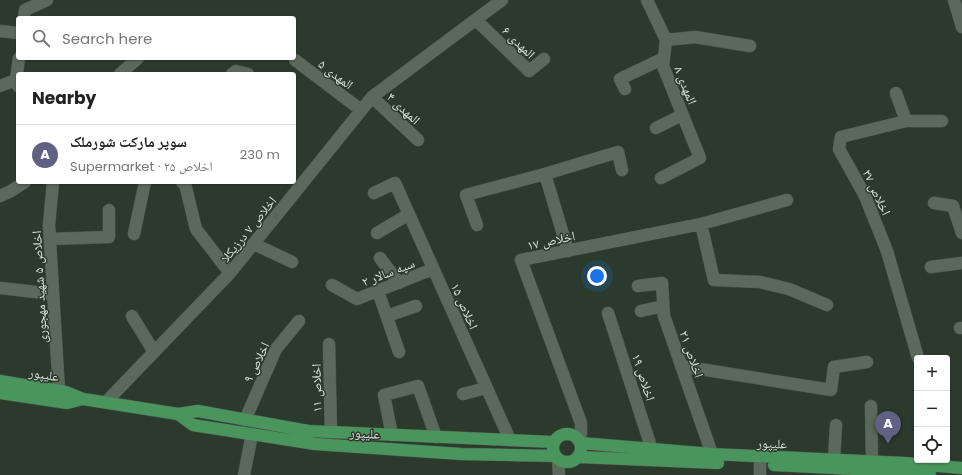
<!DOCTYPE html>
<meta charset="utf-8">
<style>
:root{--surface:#fff;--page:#f2f2f2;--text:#222;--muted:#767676;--line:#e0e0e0;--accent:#616184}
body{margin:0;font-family:Poppins,"Noto Naskh Arabic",sans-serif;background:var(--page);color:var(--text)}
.controls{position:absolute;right:12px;bottom:12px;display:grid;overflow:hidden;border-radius:4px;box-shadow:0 1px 3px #0004}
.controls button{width:36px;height:36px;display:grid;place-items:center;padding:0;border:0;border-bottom:1px solid var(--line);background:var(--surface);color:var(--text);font:20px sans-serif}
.you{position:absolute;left:597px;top:276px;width:14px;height:14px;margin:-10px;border:3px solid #fff;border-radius:50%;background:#1a73e8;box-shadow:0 0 0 6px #1a73e833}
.badge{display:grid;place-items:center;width:26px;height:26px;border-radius:50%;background:var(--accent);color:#fff;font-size:13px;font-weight:700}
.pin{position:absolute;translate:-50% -33px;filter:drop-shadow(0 1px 2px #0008)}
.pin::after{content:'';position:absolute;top:21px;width:14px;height:12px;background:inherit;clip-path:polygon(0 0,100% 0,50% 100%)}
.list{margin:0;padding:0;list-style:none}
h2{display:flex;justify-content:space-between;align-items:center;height:52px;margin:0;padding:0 16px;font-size:17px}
h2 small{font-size:13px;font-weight:400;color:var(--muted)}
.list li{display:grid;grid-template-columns:26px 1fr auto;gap:12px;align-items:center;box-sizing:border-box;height:60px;padding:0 16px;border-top:1px solid var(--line)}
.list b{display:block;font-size:15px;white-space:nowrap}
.list p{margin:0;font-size:13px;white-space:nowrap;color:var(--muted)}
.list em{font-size:13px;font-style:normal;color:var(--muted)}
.icon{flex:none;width:22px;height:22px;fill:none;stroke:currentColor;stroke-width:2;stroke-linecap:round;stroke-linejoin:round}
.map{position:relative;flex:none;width:962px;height:475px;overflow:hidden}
.search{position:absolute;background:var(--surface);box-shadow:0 1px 3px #0004;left:16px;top:16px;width:280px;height:44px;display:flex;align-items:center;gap:10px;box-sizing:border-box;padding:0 14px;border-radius:4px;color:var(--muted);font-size:15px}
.panel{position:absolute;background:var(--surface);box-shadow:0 1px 3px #0004;left:16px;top:72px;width:280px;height:112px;border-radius:4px}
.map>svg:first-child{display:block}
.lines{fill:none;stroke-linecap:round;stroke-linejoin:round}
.minor-casing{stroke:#4b574d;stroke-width:13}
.major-casing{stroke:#4b574d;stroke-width:13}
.minor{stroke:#5a695c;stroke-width:12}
.major{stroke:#4a945e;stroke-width:12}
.labels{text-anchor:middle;stroke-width:3;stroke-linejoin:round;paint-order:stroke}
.street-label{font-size:13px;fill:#d9e1da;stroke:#2c3a2e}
</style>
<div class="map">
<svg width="962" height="475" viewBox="0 0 962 475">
<rect width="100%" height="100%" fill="#2c3a2e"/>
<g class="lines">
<defs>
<path id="minor" d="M647 0 666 40 663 66 700 158 661 178
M954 0 962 27
M24 18 25 10 47 0
M476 20 529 71 544 59
M0 31 18 33
M666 40 695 37 750 46
M295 60 361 110
M120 74 138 58
M232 74 236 71 248 74
M0 86 16 80
M18 86 16 80 19 58
M625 89 620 79 664 58
M896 93 906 121
M372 97 418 140
M656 128 682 115
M53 182 49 225 59 391
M182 182 185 184 196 229 230 273
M374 193 395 183 510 440
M0 196 11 191 25 182
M934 203 953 206 962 233
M701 224 714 280 760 282 789 289 827 305
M477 225 466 195 545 174
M377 233 409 214
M134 234 145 182
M50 239 109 237V210
M254 244 292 262
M568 251 545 174 618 152 622 170
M380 258 399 283
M931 267 962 263
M332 285 357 299 433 269
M638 286 662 283 664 316 712 454
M0 288 53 294
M378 291 399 352
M641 311 663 306
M608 313 652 450
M132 316 154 352
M387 316 416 306
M960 328H962
M329 344 331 432
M918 358 887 251 865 196 839 149 841 137 906 121H942
M681 366 831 390 834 367 867 362
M463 394 486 388
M106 402 230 273 372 97 502 0
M871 406 872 461
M245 420 276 349 299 321
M392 435 384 395 418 386 436 437
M579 439 581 433V423L521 260 701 224 787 200
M558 459 559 475
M834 460 836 425
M760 464V475
M244 475 252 434"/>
<path id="major" d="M0 381 66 392 83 399 178 414
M0 393 67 403 83 399
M553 448a14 14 0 1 1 28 0a14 14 0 1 1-28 0Z
M554 442 308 431 198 411 178 414 193 425 315 444 461 454 555 456
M581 443 712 454 904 463 962 468
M579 457 718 463
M774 465 892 471 930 475"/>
</defs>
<use href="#minor" class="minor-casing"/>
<use href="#major" class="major-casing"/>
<use href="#minor" class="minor"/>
<use href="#major" class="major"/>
</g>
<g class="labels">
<g class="street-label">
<text transform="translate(519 42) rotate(44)" y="5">المهدی ۶</text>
<text transform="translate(336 74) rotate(37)" y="5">المهدی ۵</text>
<text transform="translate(686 85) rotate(68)" y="5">المهدی ۸</text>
<text transform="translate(404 108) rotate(43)" y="5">المهدی ۴</text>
<text transform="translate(877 192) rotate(65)" y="5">اخلاص ۲۷</text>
<text transform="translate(248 229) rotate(-51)" y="5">اخلاص ۷ درزیکلا</text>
<text transform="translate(551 240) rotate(-12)" y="5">اخلاص ۱۷</text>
<text transform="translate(388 272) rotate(-21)" y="5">سپه سالار ۲</text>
<text transform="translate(39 287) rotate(-93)" y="5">اخلاص ۵ شهید مهجوری</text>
<text transform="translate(465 306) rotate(66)" y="5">اخلاص ۱۵</text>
<text transform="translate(692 354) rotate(71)" y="5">اخلاص ۲۱</text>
<text transform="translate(256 362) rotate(-64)" y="5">اخلاص ۹</text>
<text transform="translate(44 374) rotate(9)" y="5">علیپور</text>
<text transform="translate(644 377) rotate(72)" y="5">اخلاص ۱۹</text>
<text transform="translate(316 388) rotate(-91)" y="5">اخلاص ۱۱</text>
<text transform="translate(365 433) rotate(4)" y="5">علیپور</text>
<text transform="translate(772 443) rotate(2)" y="5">علیپور</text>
</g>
</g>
</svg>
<div class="controls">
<button>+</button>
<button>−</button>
<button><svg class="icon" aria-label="locate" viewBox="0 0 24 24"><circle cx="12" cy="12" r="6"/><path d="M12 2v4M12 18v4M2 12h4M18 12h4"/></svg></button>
</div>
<div class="you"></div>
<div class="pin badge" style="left:888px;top:444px">A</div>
<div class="search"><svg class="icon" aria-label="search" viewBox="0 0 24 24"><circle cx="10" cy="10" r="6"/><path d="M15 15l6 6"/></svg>Search here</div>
<section class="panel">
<h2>Nearby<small></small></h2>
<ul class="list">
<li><span class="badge">A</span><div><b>سوپر مارکت شورملک</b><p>Supermarket · اخلاص ۲۵</p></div><em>230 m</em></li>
</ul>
</section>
</div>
